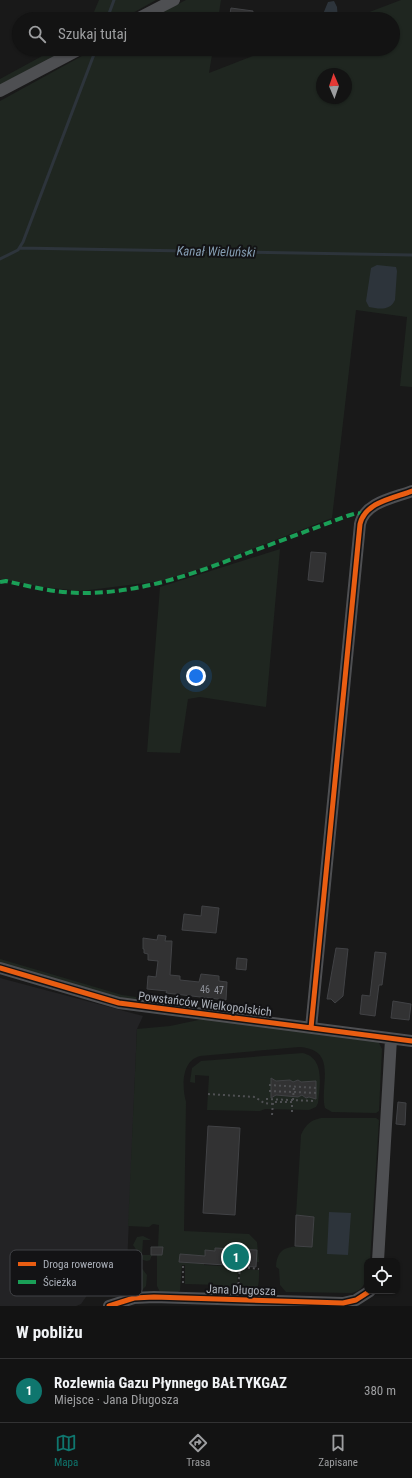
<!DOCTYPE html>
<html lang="pl">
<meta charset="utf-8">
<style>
:root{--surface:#131313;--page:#202021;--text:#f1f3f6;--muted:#9d9ea0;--line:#323233;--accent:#0f766e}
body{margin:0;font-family:"Roboto Condensed",sans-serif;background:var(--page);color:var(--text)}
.controls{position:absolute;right:12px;bottom:12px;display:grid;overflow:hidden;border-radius:8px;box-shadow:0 1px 3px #0004}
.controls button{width:36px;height:36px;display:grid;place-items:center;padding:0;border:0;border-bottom:1px solid var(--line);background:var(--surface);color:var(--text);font:20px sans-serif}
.compass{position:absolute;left:316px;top:68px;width:36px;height:36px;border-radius:50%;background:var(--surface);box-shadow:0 1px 3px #0004;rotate:358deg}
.you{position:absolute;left:196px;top:676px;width:14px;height:14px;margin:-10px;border:3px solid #fff;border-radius:50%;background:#1a73e8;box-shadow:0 0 0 6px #1a73e833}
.badge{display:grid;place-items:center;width:26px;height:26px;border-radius:50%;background:var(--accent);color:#fff;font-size:13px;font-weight:700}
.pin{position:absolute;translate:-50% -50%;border:2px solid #fff;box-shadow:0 1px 4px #0006}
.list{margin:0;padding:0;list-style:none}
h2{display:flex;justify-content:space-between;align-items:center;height:52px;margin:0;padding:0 16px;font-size:17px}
h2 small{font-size:13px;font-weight:400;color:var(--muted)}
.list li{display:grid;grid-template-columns:26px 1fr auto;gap:12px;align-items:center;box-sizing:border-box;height:64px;padding:0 16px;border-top:1px solid var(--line)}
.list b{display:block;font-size:15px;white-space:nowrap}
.list p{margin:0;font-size:13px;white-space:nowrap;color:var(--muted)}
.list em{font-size:13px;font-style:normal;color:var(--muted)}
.icon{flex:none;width:22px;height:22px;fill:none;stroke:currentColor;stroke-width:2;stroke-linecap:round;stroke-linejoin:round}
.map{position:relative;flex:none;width:412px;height:1306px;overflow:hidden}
.search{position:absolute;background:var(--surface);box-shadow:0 1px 3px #0004;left:12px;right:12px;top:12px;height:44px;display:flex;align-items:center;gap:10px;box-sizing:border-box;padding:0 14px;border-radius:22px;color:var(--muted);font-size:15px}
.sheet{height:116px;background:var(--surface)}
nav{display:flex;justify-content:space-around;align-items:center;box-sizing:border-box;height:56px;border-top:1px solid var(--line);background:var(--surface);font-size:11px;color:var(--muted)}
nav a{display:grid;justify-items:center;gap:2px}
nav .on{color:var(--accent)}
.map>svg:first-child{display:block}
.built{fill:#232325}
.green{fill:#1f2620;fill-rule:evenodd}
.water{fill:#2d343b}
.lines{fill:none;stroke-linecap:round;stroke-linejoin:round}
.stream{stroke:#2d343b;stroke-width:3}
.building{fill:#323233;stroke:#414245}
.path{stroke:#4f5053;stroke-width:2;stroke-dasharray:2 3;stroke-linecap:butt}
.minor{stroke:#4e4f52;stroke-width:12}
.quiet{stroke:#1a9f57;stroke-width:4;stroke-dasharray:8 4;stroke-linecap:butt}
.cycleway-casing{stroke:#131315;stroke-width:8}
.cycleway{stroke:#e95d12;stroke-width:5}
.labels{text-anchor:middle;stroke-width:4;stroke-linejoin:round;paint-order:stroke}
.number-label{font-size:10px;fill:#8d9098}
.street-label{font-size:12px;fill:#abb0b9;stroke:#131315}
.water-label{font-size:13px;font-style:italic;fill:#859db2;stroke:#131315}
.key{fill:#131315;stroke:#414246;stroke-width:1}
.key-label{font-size:11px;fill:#abb0b9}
</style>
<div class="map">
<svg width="412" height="1306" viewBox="0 0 412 1306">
<rect width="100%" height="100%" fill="#191919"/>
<path class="built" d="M0 978 143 1016 137 1029 126 1290 104 1295 96 1292 88 1294 81 1304 76 1306H0Z"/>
<path class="green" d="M99 0H156L122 19H91Z
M186 0H221L218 19H149Z
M401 0H412V387L400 386 407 317 356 310 332 518 206 567 161 581 81 591 43 587 0 579V101L91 51 103 54 105 49H213L209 73 271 49H393V19H351ZM322 74H346V98H322Z
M55 49H67L0 85V79Z
M280 549 266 707 200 697 188 699 180 753 147 752 160 587Z
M0 959 122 995 136 997V1000L115 999 0 967Z
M208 1018 378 1041 382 1049 379 1111 376 1113 332 1112 325 1108C319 1086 339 1049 299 1047L200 1056C181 1061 182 1087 186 1102L184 1231 249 1234 257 1242 259 1262H256L257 1250 215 1248V1251L205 1250 204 1265 238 1267 237 1294H228L222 1285 185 1284V1265H182L180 1291 178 1292H160L157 1286V1255H162L163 1247H158L159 1225 153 1224 149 1227 128 1226 137 1029 170 1026Z
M302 1053C325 1057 320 1085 318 1103L316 1107 309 1110 265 1109 260 1111 207 1110 209 1076 195 1075V1083L190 1082 192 1068 201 1061Z
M321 1118H376L379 1120 370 1261H367C367 1275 368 1289 352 1293L286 1292 280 1285 279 1269 276 1267C277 1243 294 1247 312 1246L314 1217 296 1215 301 1135C305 1125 311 1120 321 1118Z
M143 1236 151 1240H143L142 1255H152L150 1260 147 1261 143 1260 133 1245 137 1237Z
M127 1249 147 1275 146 1286 141 1291 126 1290Z
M240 1269 259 1270C259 1287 260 1295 239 1294Z"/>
<path class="water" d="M334 1 337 7 338 19H321L328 2Z
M377 265 396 267 397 271 395 300C390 311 379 309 369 307L366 301 371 268Z
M329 1212 351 1213 348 1255 327 1254Z"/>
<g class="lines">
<path class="stream" d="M107 19 114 0
M20 248 412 255
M0 259 18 250 23 242 96 49"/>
</g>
<path class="building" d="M231 8 253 11 252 19H229Z
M311 552 326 553 323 582 308 580Z
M202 906 219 908 216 933 182 930 184 914 201 916Z
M158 935 166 936 165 941H172L170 975 180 976V980L199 982 201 974 219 976V981L227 982 226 1000 166 993 167 991 147 989 148 976 156 977 158 961 148 960V954L144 953V949H143V938L157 940Z
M336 948 348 949 343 996 335 1003 331 999H327Z
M375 952 386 953 382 985H379L375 1016 360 1014 362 995 370 996Z
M237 958 247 959 246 970 236 969Z
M393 1001 411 1004 409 1020 391 1018Z
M271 1078 276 1081 290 1080 293 1082 298 1080 301 1082 316 1081V1099L309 1097 306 1098 302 1095 298 1097 276 1095 271 1098Z
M398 1102 406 1103 405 1125 396 1124Z
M208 1126 240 1128 235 1215 203 1213Z
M296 1215 314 1217 312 1247 295 1246Z
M151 1247H163L162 1255H151Z
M215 1248 257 1250 256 1267 179 1262 180 1254 205 1256V1250L215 1251Z"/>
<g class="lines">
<path class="path" d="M269 1085 317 1088
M269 1091 317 1093
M208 1094 255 1097 264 1103 273 1104
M266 1099 316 1101
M293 1100 294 1086
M272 1115 273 1102H292V1115
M183 1283V1265
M238 1289 240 1267 259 1269"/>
<path class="minor" d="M137 19 174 0
M0 91 80 49
M0 968 119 1003 412 1041
M311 1028 360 524C365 502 394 498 412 491
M378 1261 391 1039
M109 1306 134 1298 154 1297 343 1303 356 1300 370 1291"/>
<path class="quiet" d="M0 582 6 581C31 587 57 593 83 593 142 593 197 573 250 552 283 540 315 528 347 516L357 513 364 514"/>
<defs>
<path id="cycleway" d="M0 968 119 1003 412 1041
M311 1028 360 524C365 502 394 498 412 491
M109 1306 134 1298 154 1297 343 1303 356 1300 370 1291"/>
</defs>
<use href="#cycleway" class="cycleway-casing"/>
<use href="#cycleway" class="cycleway"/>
</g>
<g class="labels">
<g class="number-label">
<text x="205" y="993">46</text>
<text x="219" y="994">47</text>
</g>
<g class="street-label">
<text transform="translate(205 1004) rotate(7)" y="4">Powstańców Wielkopolskich</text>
<text transform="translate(241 1290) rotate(2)" y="4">Jana Długosza</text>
</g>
<g class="water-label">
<text transform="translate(216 251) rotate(1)" y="5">Kanał Wieluński</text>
</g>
</g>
<rect x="10" y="1250" width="132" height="46" rx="6" class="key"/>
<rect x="18" y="1262" width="18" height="4" fill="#e95d12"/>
<rect x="18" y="1280" width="18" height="4" fill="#1a9f57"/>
<g class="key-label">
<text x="43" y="1268">Droga rowerowa</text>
<text x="43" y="1286">Ścieżka</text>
</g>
</svg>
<div class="controls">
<button><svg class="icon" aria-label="locate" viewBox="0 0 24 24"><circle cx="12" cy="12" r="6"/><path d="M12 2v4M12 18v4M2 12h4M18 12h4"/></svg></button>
</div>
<svg class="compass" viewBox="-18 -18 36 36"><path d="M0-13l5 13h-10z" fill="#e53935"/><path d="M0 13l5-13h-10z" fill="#9d9ea0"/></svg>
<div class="you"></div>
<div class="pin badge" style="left:236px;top:1257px">1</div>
<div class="search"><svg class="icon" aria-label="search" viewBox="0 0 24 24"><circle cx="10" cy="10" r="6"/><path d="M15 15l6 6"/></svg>Szukaj tutaj</div>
</div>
<section class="sheet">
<h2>W pobliżu<small></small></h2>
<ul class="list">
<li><span class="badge">1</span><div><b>Rozlewnia Gazu Płynnego BAŁTYKGAZ</b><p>Miejsce · Jana Długosza</p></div><em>380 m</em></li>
</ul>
</section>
<nav>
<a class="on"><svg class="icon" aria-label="map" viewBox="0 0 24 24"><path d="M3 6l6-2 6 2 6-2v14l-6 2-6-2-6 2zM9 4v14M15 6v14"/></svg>Mapa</a>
<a><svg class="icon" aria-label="directions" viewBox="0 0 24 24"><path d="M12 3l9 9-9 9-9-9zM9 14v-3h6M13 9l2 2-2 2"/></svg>Trasa</a>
<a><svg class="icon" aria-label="saved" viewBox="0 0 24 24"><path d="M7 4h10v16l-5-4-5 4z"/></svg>Zapisane</a>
</nav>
